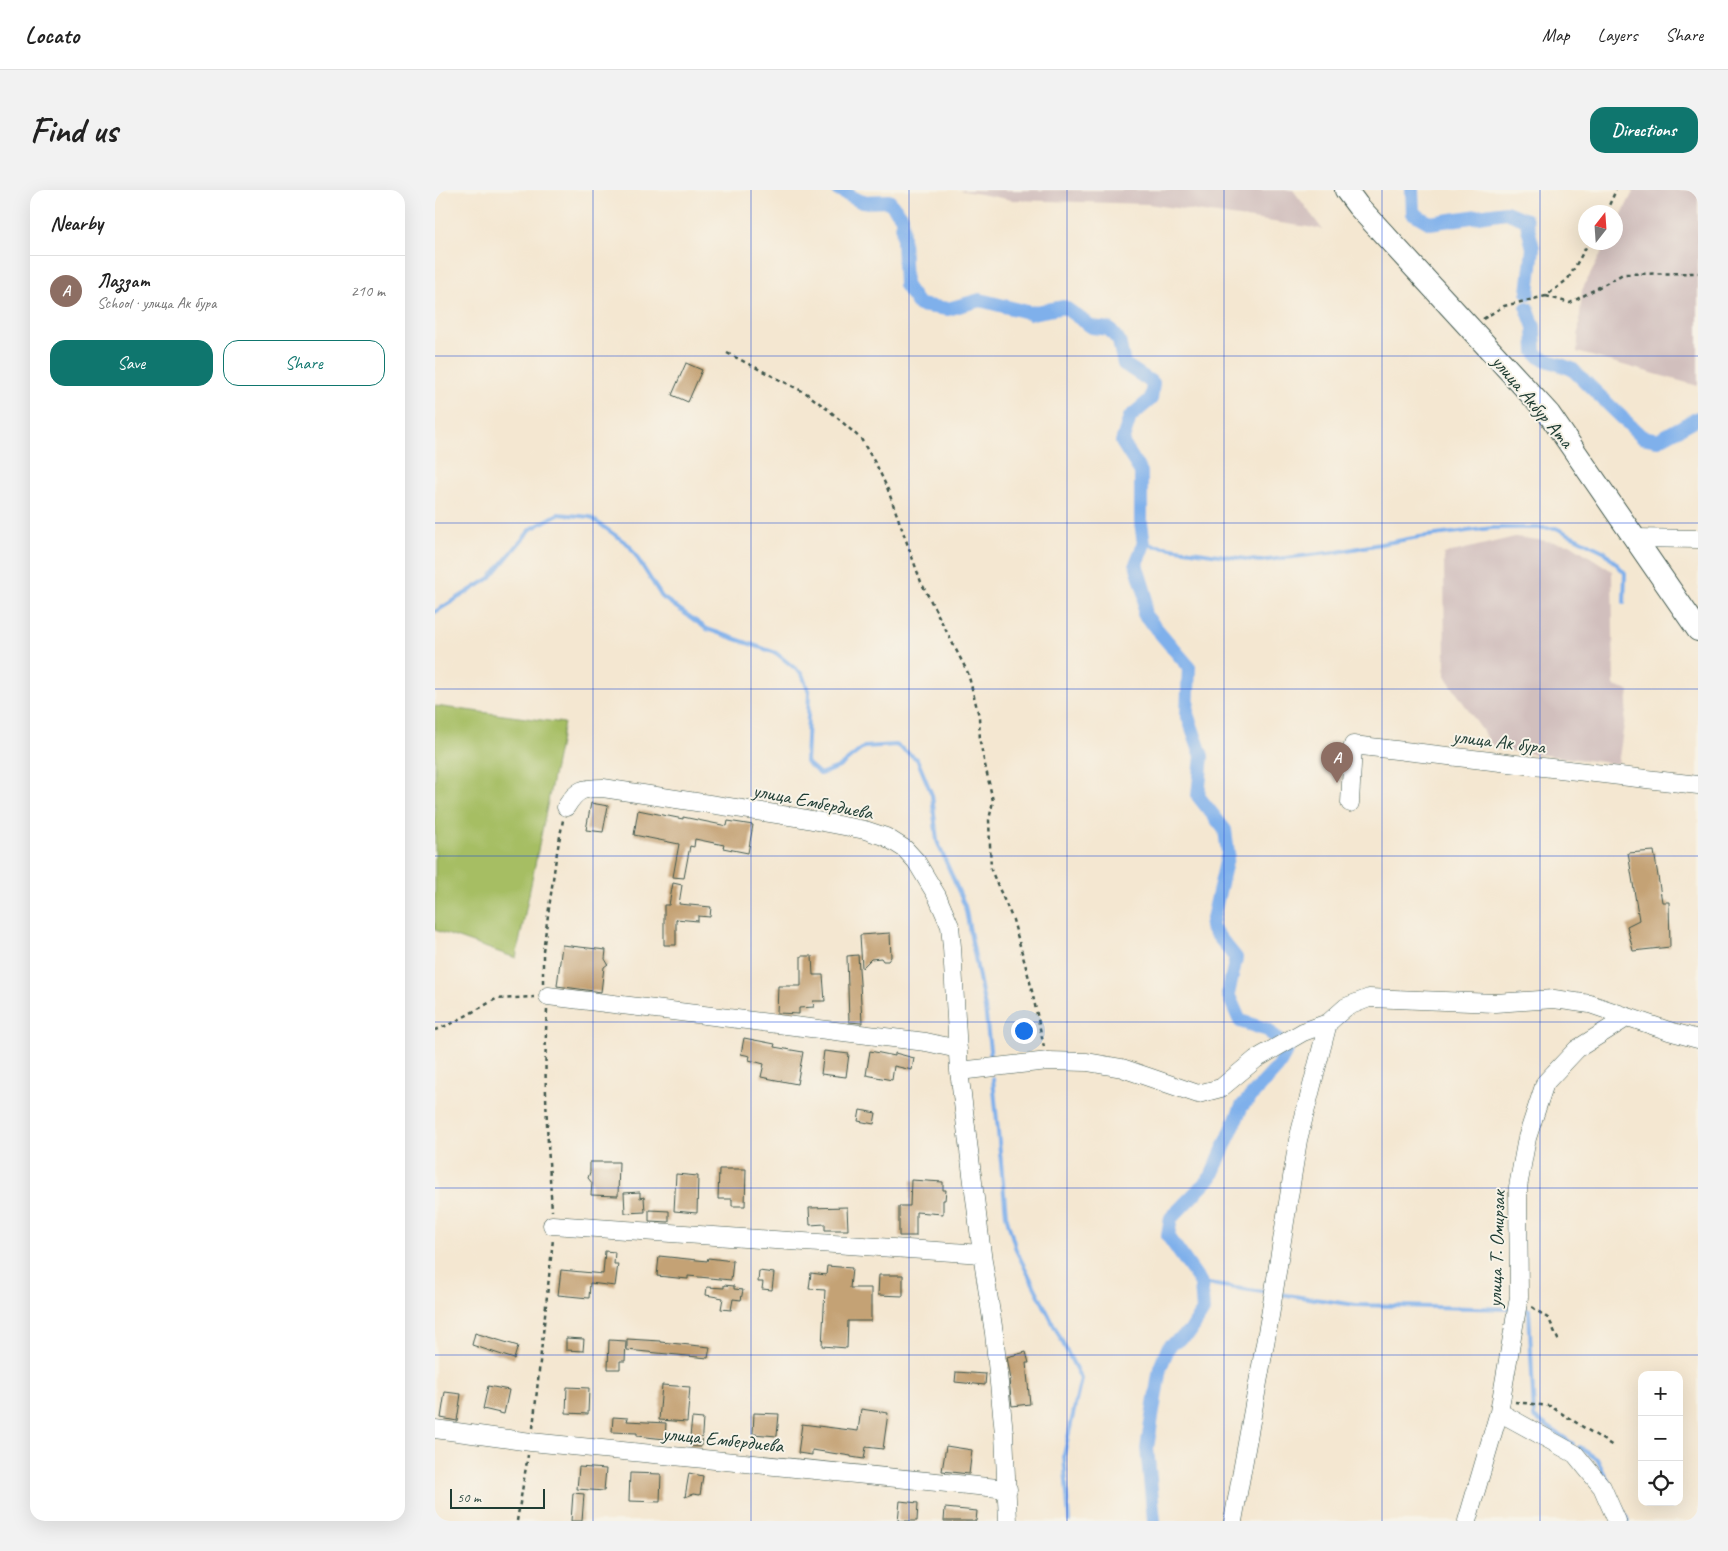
<!DOCTYPE html>
<meta charset="utf-8">
<style>
:root{--surface:#fff;--page:#f2f2f2;--text:#222;--muted:#767676;--line:#e0e0e0;--accent:#0f766e}
body{margin:0;font-family:Caveat,sans-serif;background:var(--page);color:var(--text)}
.controls{position:absolute;right:15px;bottom:15px;display:grid;overflow:hidden;border-radius:10px;box-shadow:0 5px 20px #0002}
.controls button{width:45px;height:45px;display:grid;place-items:center;padding:0;border:0;border-bottom:1px solid var(--line);background:var(--surface);color:var(--text);font:25px sans-serif}
.compass{position:absolute;left:1143px;top:15px;width:45px;height:45px;border-radius:50%;background:var(--surface);box-shadow:0 5px 20px #0002;rotate:17deg}
.scale{position:absolute;left:15px;bottom:12px;width:95px;box-sizing:border-box;padding-left:5px;border:2px solid #1f3d34;border-top:0;font-size:14px;line-height:18px;white-space:nowrap;color:#1f3d34;-webkit-text-stroke:4px #f7f3e8;paint-order:stroke}
.you{position:absolute;left:588px;top:840px;width:18px;height:18px;margin:-12px;border:4px solid #fff;border-radius:50%;background:#1a73e8;box-shadow:0 0 0 8px #1a73e833}
.badge{display:grid;place-items:center;width:32px;height:32px;border-radius:50%;background:var(--accent);color:#fff;font-size:16px;font-weight:700}
.pin{position:absolute;translate:-50% -41px;filter:drop-shadow(0 1px 2px #0008)}
.pin::after{content:'';position:absolute;top:26px;width:18px;height:15px;background:inherit;clip-path:polygon(0 0,100% 0,50% 100%)}
.list{margin:0;padding:0;list-style:none}
h2{display:flex;justify-content:space-between;align-items:center;height:65px;margin:0;padding:0 20px;font-size:21px}
h2 small{font-size:16px;font-weight:400;color:var(--muted)}
.list li{display:grid;grid-template-columns:32px 1fr auto;gap:15px;align-items:center;box-sizing:border-box;height:70px;padding:0 20px;border-top:1px solid var(--line)}
.list b{display:block;font-size:19px;white-space:nowrap}
.list p{margin:0;font-size:16px;white-space:nowrap;color:var(--muted)}
.list em{font-size:16px;font-style:normal;color:var(--muted)}
.actions{display:flex;gap:10px;padding:15px 20px}
.actions a{flex:1;padding:11px 0;border:1px solid var(--accent);border-radius:15px;text-align:center;font-size:18px;color:var(--accent)}
.actions .main{background:var(--accent);color:#fff}
.icon{flex:none;width:28px;height:28px;fill:none;stroke:currentColor;stroke-width:2;stroke-linecap:round;stroke-linejoin:round}
.map{position:relative;flex:none;width:1263px;height:1331px;overflow:hidden;border-radius:15px}
header{display:flex;align-items:center;gap:30px;box-sizing:border-box;height:70px;padding:0 25px;background:var(--surface);border-bottom:1px solid var(--line)}
header strong{font-size:24px}
nav{display:flex;gap:28px;margin-inline-start:auto;font-size:18px}
.intro{display:flex;align-items:center;justify-content:space-between;box-sizing:border-box;height:120px;padding:0 30px}
h1{margin:0;font-size:35px}
.button{padding:12px 22px;border-radius:15px;background:var(--accent);color:#fff;font-size:18px;font-weight:700}
main{display:flex;gap:30px;padding:0 30px}
aside{flex:1;background:var(--surface);border-radius:15px;box-shadow:0 5px 20px #0002}
.map>svg:first-child{display:block}
.industrial{fill:#d1bfbd}
.green{fill:#a6be63;stroke:#627e4c}
.lines{fill:none;stroke-linecap:round;stroke-linejoin:round}
.stream{stroke:#7fb0eb;stroke-width:4}
.canal{stroke:#7fb0eb;stroke-width:14}
.building{fill:#c4a274}
.minor-casing{stroke:#3f564c;stroke-width:19}
.major-casing{stroke:#3f564c;stroke-width:24}
.path{stroke:#3f564c;stroke-width:2.5;stroke-dasharray:4 4;stroke-linecap:butt}
.minor{stroke:#fff;stroke-width:18}
.major{stroke:#fff;stroke-width:22}
.grid{fill:none;stroke:#1d4ed8;stroke-width:1;stroke-opacity:0.55}
.labels{text-anchor:middle;stroke-width:4;stroke-linejoin:round;paint-order:stroke}
.street-label{font-size:20px;fill:#1f3d34;stroke:#f7f3e8}
</style>
<header>
<strong>Locato</strong>
<nav><a>Map</a><a>Layers</a><a>Share</a></nav>
</header>
<div class="intro"><h1>Find us</h1><a class="button">Directions</a></div>
<main>
<aside>
<h2>Nearby<small></small></h2>
<ul class="list">
<li><span class="badge" style="background:#8d6e63">A</span><div><b>Лаззат</b><p>School · улица Ак бура</p></div><em>210 m</em></li>
</ul>
<div class="actions"><a class="main">Save</a><a>Share</a></div>
</aside>
<div class="map">
<svg width="1263" height="1331" viewBox="0 0 1263 1331">
<rect width="100%" height="100%" fill="#f7f3e8"/>
<filter id="ink" filterUnits="userSpaceOnUse"><feTurbulence type="fractalNoise" baseFrequency=".02" numOctaves="2"/><feDisplacementMap in="SourceGraphic" scale="10" xChannelSelector="R" yChannelSelector="G"/><feConvolveMatrix kernelMatrix="1 2 1 2 8 2 1 2 1" color-interpolation-filters="sRGB"/></filter>
<filter id="wash" filterUnits="userSpaceOnUse"><feTurbulence type="fractalNoise" baseFrequency=".0096" numOctaves="4" result="noise"/><feDisplacementMap in="SourceGraphic" scale="20" xChannelSelector="R" yChannelSelector="G"/><feGaussianBlur stdDeviation="1.12" result="paint"/><feColorMatrix in="noise" values="0 0 0 0 0 0 0 0 0 0 0 0 0 0 0 0 0 1.4 0 .05"/><feComposite in="paint" operator="in"/></filter>
<g filter="url(#wash)">
<rect width="100%" height="100%" fill="#f4e7d1"/>
<path class="industrial" d="M524 0H858L887 39 713 14 577 10Z
M1199 0H1263V196L1142 162 1147 100 1172 53 1180 52 1181 36Z
M1080 347 1135 354 1177 381 1179 496 1194 501 1183 574 1060 559 1010 486 1009 364Z"/>
<path class="green" d="M0 516 129 533 81 768 0 740Z"/>
<g class="lines">
<path class="stream" d="M709 354 824 371 902 362 984 347 1057 338H1121L1170 362 1190 383 1189 413
M0 422 55 388 96 339 123 324 155 327 194 355 227 407 272 439 341 463 367 484 374 503 371 572 385 584 404 577 429 557 461 555 482 569 497 605 502 651 530 716 550 818 556 868
M558 889 571 1025 581 1060 646 1189 629 1265 634 1331
M766 1093 835 1103
M845 1104 921 1115 1077 1119
M1086 1119 1094 1120 1099 1227 1138 1254
M1144 1257 1162 1269 1174 1293
M1178 1302 1193 1331"/>
<path class="canal" d="M403 0 427 12 454 11 467 27 470 95 484 115 513 119 545 110 596 123 629 117 657 137 674 139 684 151 689 174 718 193 716 209 695 227 687 252 706 282V332L709 354 701 374 710 403 709 424 754 477 752 524 767 566 763 606 790 640 793 663 776 737 801 768 793 804 805 831 833 840 852 860 842 878 807 916 776 987 736 1028 733 1046 766 1093 768 1121 755 1142 734 1156 725 1178 712 1258 719 1331
M977 0 978 23 995 33 1071 22 1091 30 1098 58 1093 103
M1092 118 1099 137 1100 162 1106 168 1137 179 1207 247 1223 250 1263 228"/>
</g>
<g id="blocks">
<path class="building" d="M251 173 267 180 253 212 237 205Z
M156 613 173 616 168 642 151 640Z
M203 620 248 629V627L292 636 293 631 318 635 313 663 288 658 289 655 260 649 259 657 255 656 249 688 238 687 244 654 199 645Z
M1219 661 1227 712H1234L1235 757 1198 761 1192 736 1204 730 1193 663Z
M238 693 247 695 244 714 276 717 275 727 263 726V731L241 729V755H229V715H234Z
M455 743 456 767 453 771H448L446 768 436 769 427 778 425 745Z
M127 755 171 760 170 769 173 774 169 777 166 802 122 796Z
M423 765 425 793 427 833 414 832 412 766Z
M366 766H377L378 785H388L390 811H378L379 817 364 818V824L342 823 343 796H366Z
M309 848 340 854 339 857 368 862 362 894 326 887 329 874 314 870 315 866 306 864Z
M389 861 414 864 411 887 386 884Z
M435 861 460 866V863L479 868 477 880 459 876 457 890 431 885Z
M425 920 441 923 439 934 423 931Z
M155 972H184L183 1006 156 1005 157 993 153 988 155 982Z
M284 979H311L310 1016H297V1009H283Z
M241 984 263 986 262 1023 239 1021Z
M476 990 508 992V1000H511L510 1010H508V1024L481 1022V1046H464V1016H475Z
M205 1002V1008L209 1007 210 1022 190 1023 189 1003Z
M412 1017 413 1040H390V1034L375 1035 374 1018Z
M214 1020 234 1021V1032L214 1031Z
M170 1061 180 1062 179 1074H183L180 1096 155 1093 154 1108 123 1105 126 1080 168 1084Z
M224 1066 272 1071 273 1068 298 1071 296 1090 253 1086V1089L222 1086Z
M392 1076 417 1078 415 1098H436V1131H413L412 1158 387 1156 390 1100 374 1099 376 1083 391 1085Z
M324 1081 339 1083 337 1100 327 1099 328 1092H323Z
M444 1085H468V1106L443 1105Z
M289 1095 299 1096V1099L308 1100 306 1110 298 1109 296 1120 286 1119 288 1108 271 1105 272 1097 289 1098Z
M40 1143 83 1156 79 1169 37 1155Z
M131 1148 149 1149 148 1161 131 1160Z
M192 1149 225 1151V1152L275 1157 273 1168 192 1160Z
M174 1150 191 1151 190 1171H185V1179H173Z
M591 1162 594 1173H591L595 1214 577 1216 574 1190H576L572 1167Z
M521 1182 551 1184 550 1195 520 1192Z
M227 1195 255 1197 252 1232 224 1230Z
M53 1196 74 1200 69 1224 48 1219Z
M132 1197 154 1198 153 1224 131 1223Z
M10 1202 26 1204 22 1231 6 1228Z
M426 1219 453 1223 448 1259 431 1257 429 1269 416 1267V1266L377 1260V1265L363 1263 367 1234 423 1241Z
M319 1223 344 1224 342 1246 318 1244Z
M178 1227 193 1228 192 1231 231 1233 230 1249 202 1246V1243L177 1242Z
M257 1228 268 1229 266 1257 254 1256Z
M511 1256 537 1260 534 1284 507 1281Z
M144 1277 171 1279 169 1301 142 1299Z
M195 1283 226 1284 225 1312 194 1311Z
M254 1283 268 1286 265 1305 258 1304 250 1307Z
M138 1303 149 1304 147 1331H136Z
M465 1311 483 1313 482 1331H463Z
M510 1318 542 1321 541 1331H509Z"/>
</g>
</g>
<g filter="url(#ink)">
<use href="#blocks" fill-opacity="0" stroke="#3f564c" stroke-width="1"/>
<g class="lines">
<defs>
<path id="minor" d="M1199 348 1263 349
M915 613 918 555 1263 595
M131 617C142 599 148 598 168 598L361 627 430 640 451 647 470 659 481 671 502 706 515 736 517 757 524 881 547 1064 559 1143 569 1243 573 1331
M113 806 491 852 523 859
M524 881 613 871 652 872 687 878 763 904 786 898 821 869 868 842 893 833 911 817 934 808 1060 813 1119 809 1155 814 1234 841 1263 849
M117 1035 547 1064
M1064 1222 1140 1264 1167 1297 1182 1331
M0 1239 96 1252 573 1299
M798 1331 835 1126 863 950 893 833
M1032 1331 1064 1222 1084 1107 1083 997 1092 948 1110 893 1142 859 1193 827"/>
<path id="major" d="M911 0 923 16 1114 224 1263 440"/>
</defs>
<use href="#minor" class="minor-casing"/>
<use href="#major" class="major-casing"/>
<path class="path" d="M1171 22 1181 0
M1111 106 1135 113 1188 84 1263 83
M1048 129 1069 116 1111 106 1133 89 1154 52
M292 163 371 203 396 222 426 249 443 278 453 300 486 392 533 483 544 526 545 552 558 611 554 630 556 680 578 730 595 792 609 857
M108 793V761L121 668 128 630
M112 820C108 887 113 954 117 1021
M0 840 16 834 61 809 99 807
M1097 1117 1114 1129 1125 1154
M1080 1212 1115 1216 1178 1256
M98 1238 118 1049
M82 1331 93 1265"/>
<use href="#minor" class="minor"/>
<use href="#major" class="major"/>
</g>
</g>
<path class="grid" d="M158 0V1331M316 0V1331M474 0V1331M632 0V1331M789 0V1331M947 0V1331M1105 0V1331M0 166H1263M0 333H1263M0 499H1263M0 666H1263M0 832H1263M0 998H1263M0 1165H1263"/>
<g class="labels">
<g class="street-label">
<text transform="translate(1098 211) rotate(50)" y="7">улица Акбур Ата</text>
<text transform="translate(1064 551) rotate(7)" y="7">улица Ак бура</text>
<text transform="translate(378 611) rotate(11)" y="7">улица Ембердиева</text>
<text transform="translate(1061 1059) rotate(-88)" y="7">улица Т. Омирзак</text>
<text transform="translate(288 1249) rotate(6)" y="7">улица Ембердиева</text>
</g>
</g>
</svg>
<div class="controls">
<button>+</button>
<button>−</button>
<button><svg class="icon" aria-label="locate" viewBox="0 0 24 24"><circle cx="12" cy="12" r="6"/><path d="M12 2v4M12 18v4M2 12h4M18 12h4"/></svg></button>
</div>
<svg class="compass" viewBox="-18 -18 36 36"><path d="M0-13l5 13h-10z" fill="#e53935"/><path d="M0 13l5-13h-10z" fill="#767676"/></svg>
<div class="scale">50 m</div>
<div class="you"></div>
<div class="pin badge" style="left:902px;top:593px;background:#8d6e63">A</div>
</div>
</main>
